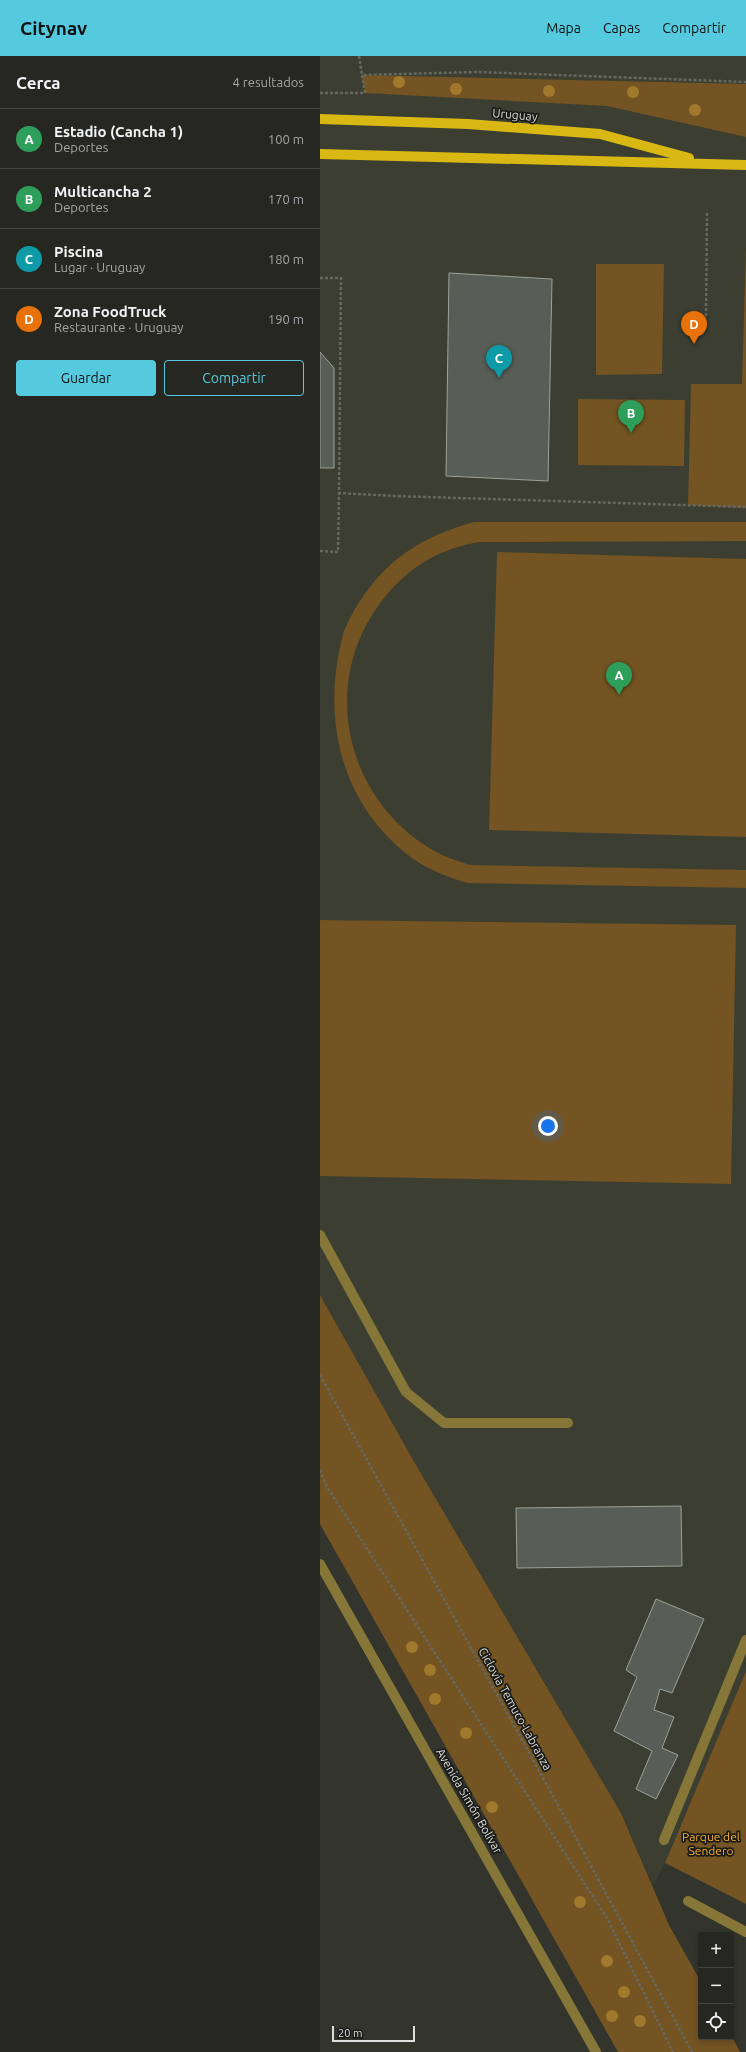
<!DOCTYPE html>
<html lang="es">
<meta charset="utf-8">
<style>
:root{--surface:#262721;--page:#2e2f2a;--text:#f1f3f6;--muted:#a4a5a5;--line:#42443f;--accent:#55cadf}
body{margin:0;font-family:Ubuntu,sans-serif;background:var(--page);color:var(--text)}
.controls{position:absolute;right:12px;bottom:12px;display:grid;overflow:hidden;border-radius:4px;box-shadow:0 2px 6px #0003}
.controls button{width:36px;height:36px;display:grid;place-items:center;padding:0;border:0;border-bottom:1px solid var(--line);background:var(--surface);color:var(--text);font:20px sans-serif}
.scale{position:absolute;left:12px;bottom:10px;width:83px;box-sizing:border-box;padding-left:4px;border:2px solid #dedfda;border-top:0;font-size:11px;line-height:14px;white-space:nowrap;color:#dedfda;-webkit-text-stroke:3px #1a1b18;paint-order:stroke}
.you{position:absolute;left:228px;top:1070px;width:14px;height:14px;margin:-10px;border:3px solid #fff;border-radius:50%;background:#1a73e8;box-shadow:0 0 0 6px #1a73e833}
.badge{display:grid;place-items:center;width:26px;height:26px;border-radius:50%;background:var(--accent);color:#fff;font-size:13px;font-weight:700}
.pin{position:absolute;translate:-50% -33px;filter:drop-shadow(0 1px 2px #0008)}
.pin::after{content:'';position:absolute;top:21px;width:14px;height:12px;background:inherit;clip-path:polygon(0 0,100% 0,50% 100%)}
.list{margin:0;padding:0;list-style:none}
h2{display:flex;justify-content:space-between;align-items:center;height:52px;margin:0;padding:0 16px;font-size:17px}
h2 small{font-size:13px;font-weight:400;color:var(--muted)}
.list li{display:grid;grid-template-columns:26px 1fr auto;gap:12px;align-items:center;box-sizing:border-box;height:60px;padding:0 16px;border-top:1px solid var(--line)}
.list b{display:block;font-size:15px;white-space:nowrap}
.list p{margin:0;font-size:13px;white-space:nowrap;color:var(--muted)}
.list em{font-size:13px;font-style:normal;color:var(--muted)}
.actions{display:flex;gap:8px;padding:12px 16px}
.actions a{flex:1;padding:9px 0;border:1px solid var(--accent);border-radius:4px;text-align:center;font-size:14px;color:var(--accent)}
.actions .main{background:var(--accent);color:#111}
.icon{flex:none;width:22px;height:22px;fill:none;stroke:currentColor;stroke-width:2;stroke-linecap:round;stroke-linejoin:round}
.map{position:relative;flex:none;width:426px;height:1996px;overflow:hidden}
header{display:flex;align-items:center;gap:24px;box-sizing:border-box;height:56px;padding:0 20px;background:var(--accent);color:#111}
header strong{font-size:19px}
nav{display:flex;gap:22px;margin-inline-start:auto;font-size:14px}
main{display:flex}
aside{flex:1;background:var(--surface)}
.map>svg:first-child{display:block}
.built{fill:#3b3e30}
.green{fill:#735422}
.building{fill:#585d55;stroke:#9da29a}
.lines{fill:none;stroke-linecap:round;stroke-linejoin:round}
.path{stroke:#676860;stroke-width:2.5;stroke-dasharray:3 2;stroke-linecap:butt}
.minor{stroke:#867739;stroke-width:10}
.major{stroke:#d9b814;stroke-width:10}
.tree{fill:#a0792d}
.labels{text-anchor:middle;stroke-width:3.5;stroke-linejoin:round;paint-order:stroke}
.street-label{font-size:12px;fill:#dedfda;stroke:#1a1b18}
.park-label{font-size:12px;fill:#f9b12e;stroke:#1a1b18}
</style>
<header>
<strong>Citynav</strong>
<nav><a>Mapa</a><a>Capas</a><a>Compartir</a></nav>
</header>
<main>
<aside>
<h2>Cerca<small>4 resultados</small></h2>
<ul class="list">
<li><span class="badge" style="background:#2e9e5b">A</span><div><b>Estadio (Cancha 1)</b><p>Deportes</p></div><em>100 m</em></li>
<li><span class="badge" style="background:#2e9e5b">B</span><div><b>Multicancha 2</b><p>Deportes</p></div><em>170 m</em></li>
<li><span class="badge" style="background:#0f9aa8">C</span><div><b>Piscina</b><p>Lugar · Uruguay</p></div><em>180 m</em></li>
<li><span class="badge" style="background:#e8710a">D</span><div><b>Zona FoodTruck</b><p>Restaurante · Uruguay</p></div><em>190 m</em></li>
</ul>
<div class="actions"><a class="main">Guardar</a><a>Compartir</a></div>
</aside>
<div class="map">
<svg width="426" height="1996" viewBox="0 0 426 1996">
<rect width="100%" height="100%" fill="#33342c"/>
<path class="built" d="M0 0H426V1615L345 1807 333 1830 301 1757 96 1409 0 1239Z"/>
<path class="green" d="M42 19 426 28V81L287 50 45 37Z
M426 192V452L368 449 371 328H422Z
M276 208H344L342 318 276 319Z
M258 343 365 344 364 410 258 409Z
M154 466H426V485L160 486C121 492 90 510 65 541 1 619 21 732 103 788 117 798 134 804 150 809L426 814V832L147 827C128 821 108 814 92 802 20 749 0 660 24 575 37 545 58 516 85 497 106 482 129 473 154 466Z
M177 496 426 503V781L169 774Z
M0 864 416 869 411 1128 0 1120Z
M0 1239 96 1409 301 1757 349 1869 381 1926V1981H411V1979L420 1996H298L0 1468Z
M426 1615V1848L345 1807Z"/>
<path class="building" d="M129 217 232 223 228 425 126 420Z
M0 296 14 312V412H0Z
M361 1450 362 1510 197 1512 196 1452Z
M336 1543 384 1563 352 1637 340 1633 334 1654 354 1661 342 1692 358 1699 336 1743 316 1733 332 1695 294 1675 317 1621 306 1614Z"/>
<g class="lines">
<path class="path" d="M39 0 42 19
M0 37H45L42 19 157 16 426 26
M0 222H21L19 437 75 440 426 451
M386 260 387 156
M0 495 18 496 19 437
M0 1319 244 1760 372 1996
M0 1414 7 1431 287 1862 353 1996"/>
<path class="minor" d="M0 1179 86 1336 124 1367H248
M0 1508 276 1996
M344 1784 426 1584
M368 1845 426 1876"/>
<path class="major" d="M0 63 148 68 280 78 369 102
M0 98 426 109"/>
</g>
<g class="tree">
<circle cx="79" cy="26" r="6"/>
<circle cx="136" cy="33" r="6"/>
<circle cx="229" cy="35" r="6"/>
<circle cx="313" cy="36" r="6"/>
<circle cx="375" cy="54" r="6"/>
<circle cx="92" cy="1591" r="6"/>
<circle cx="110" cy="1614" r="6"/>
<circle cx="115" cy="1643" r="6"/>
<circle cx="146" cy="1677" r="6"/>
<circle cx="172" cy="1751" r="6"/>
<circle cx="260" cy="1846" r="6"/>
<circle cx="287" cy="1905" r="6"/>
<circle cx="304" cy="1936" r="6"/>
<circle cx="292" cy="1960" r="6"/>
<circle cx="320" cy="1965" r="6"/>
</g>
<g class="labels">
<g class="street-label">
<text transform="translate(195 59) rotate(5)" y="4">Uruguay</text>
<text transform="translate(195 1653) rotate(61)" y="4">Ciclovía Temuco-Labranza</text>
<text transform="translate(149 1745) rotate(60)" y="4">Avenida Simón Bolívar</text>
</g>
<g class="park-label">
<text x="391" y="1785">Parque del<tspan x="391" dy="14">Sendero</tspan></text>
</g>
</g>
</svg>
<div class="controls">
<button>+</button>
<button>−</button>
<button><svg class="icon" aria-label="locate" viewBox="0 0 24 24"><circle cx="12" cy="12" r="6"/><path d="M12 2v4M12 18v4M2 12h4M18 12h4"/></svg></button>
</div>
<div class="scale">20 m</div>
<div class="you"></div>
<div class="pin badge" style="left:299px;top:639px;background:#2e9e5b">A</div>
<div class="pin badge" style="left:311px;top:377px;background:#2e9e5b">B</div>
<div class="pin badge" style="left:179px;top:322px;background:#0f9aa8">C</div>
<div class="pin badge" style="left:374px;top:288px;background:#e8710a">D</div>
</div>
</main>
